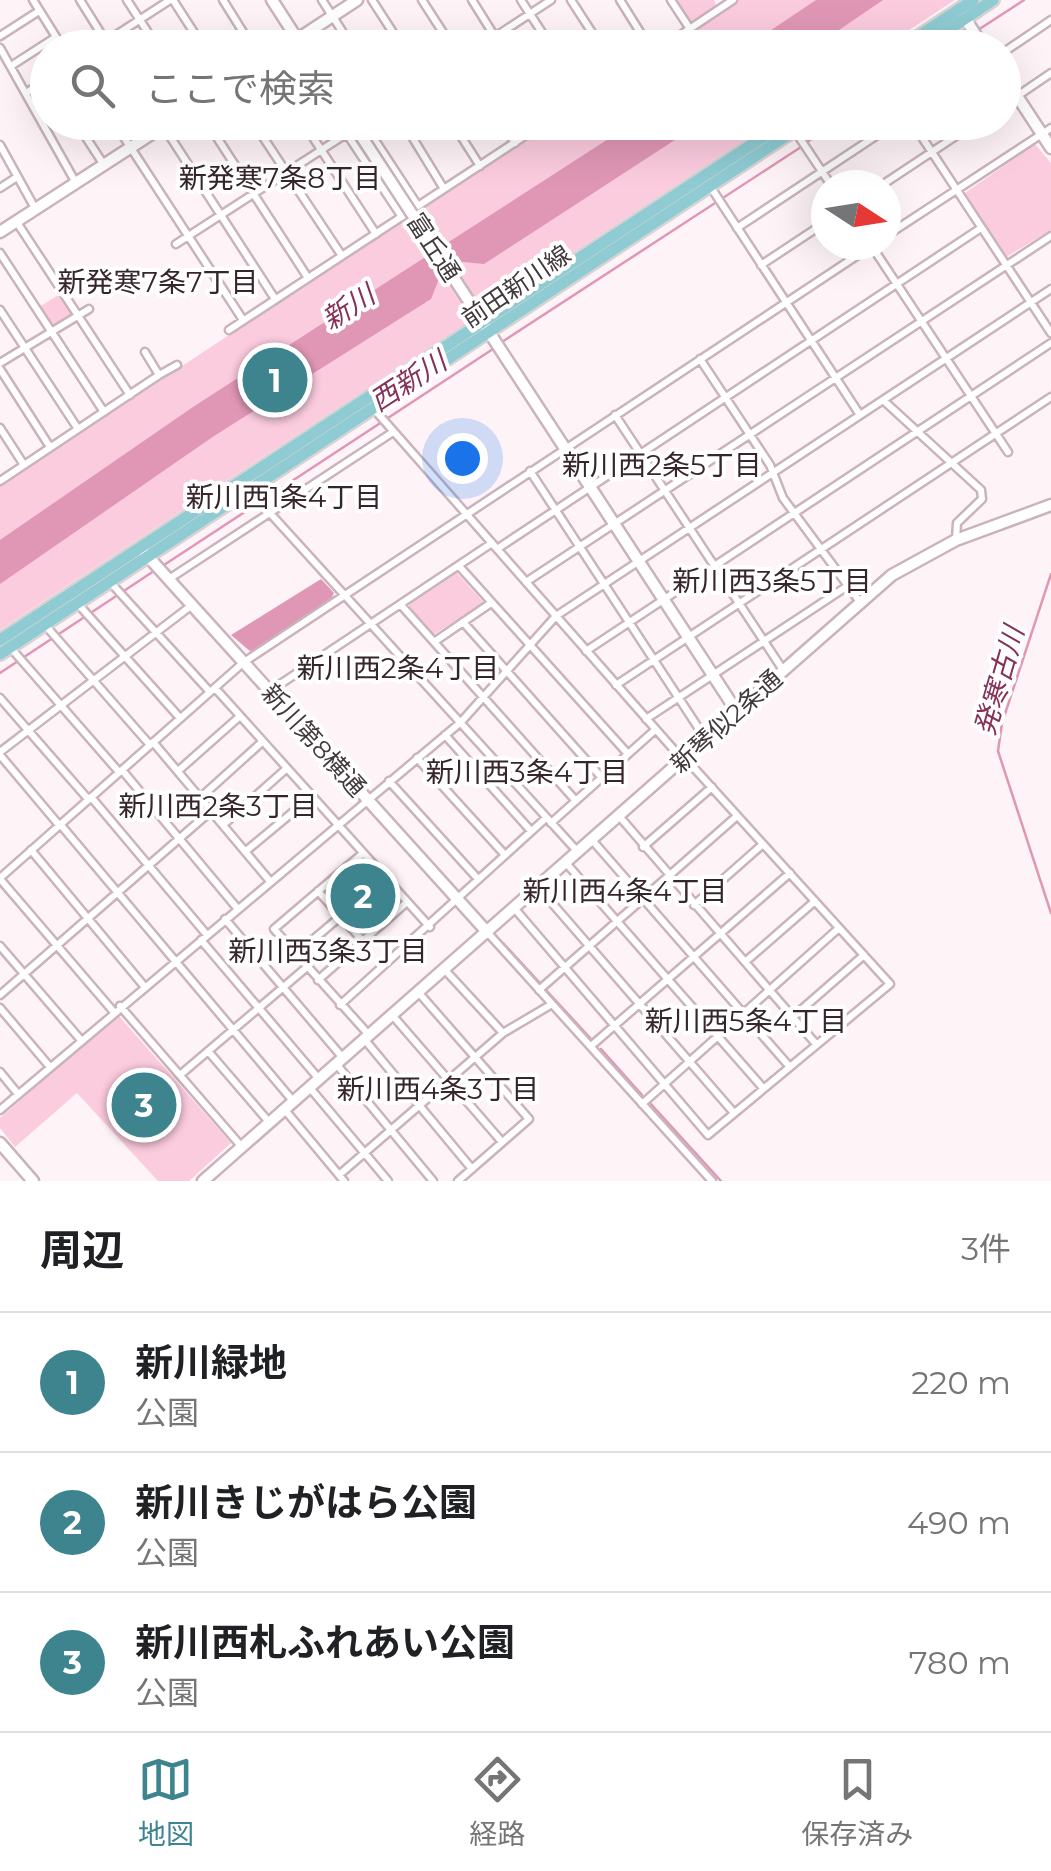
<!DOCTYPE html>
<html lang="ja">
<head>
<meta charset="utf-8">
<style>
  body { margin:0; font-family:Montserrat,"Noto Sans JP",sans-serif; background:#f6f6f6; color:#202124 }
  .compass { position:absolute; left:811px; top:170px; width:90px; height:90px; border-radius:50%; background:#fff; box-shadow:0 10px 40px #0002; rotate:102deg }
  .you { position:absolute; left:462px; top:458px; width:35px; height:35px; margin:-25px; border:8px solid #fff; border-radius:50%; background:#1a73e8; box-shadow:0 0 0 15px #1a73e833 }
  .badge { display:grid; place-items:center; width:65px; height:65px; border-radius:50%; background:#3d848e; color:#fff; font-size:32px; font-weight:700 }
  .pin { position:absolute; translate:-50% -50%; border:5px solid #fff; box-shadow:0 2px 10px #0006 }
  .list { margin:0; padding:0; list-style:none }
  h2 { display:flex; justify-content:space-between; align-items:center; height:130px; margin:0; padding:0 40px; font-size:42px }
  h2 small { font-size:32px; font-weight:400; color:#757577 }
  .list li { display:grid; grid-template-columns:65px 1fr auto; gap:30px; align-items:center; box-sizing:border-box; height:140px; padding:0 40px; border-top:2px solid #e0e0e0 }
  .list b { display:block; font-size:38px; white-space:nowrap }
  .list p { margin:0; font-size:32px; white-space:nowrap; color:#757577 }
  .list em { font-size:32px; font-style:normal; color:#757577 }
  .icon { flex:none; width:55px; height:55px; fill:none; stroke:currentColor; stroke-width:2; stroke-linecap:round; stroke-linejoin:round }
  .map { position:relative; flex:none; width:1051px; height:1181px; overflow:hidden }
  .search { position:absolute; background:#fff; box-shadow:0 10px 40px #0002; left:30px; right:30px; top:30px; height:110px; display:flex; align-items:center; gap:25px; box-sizing:border-box; padding:0 35px; border-radius:55px; color:#757577; font-size:38px }
  .sheet { height:550px; background:#fff }
  nav { display:flex; justify-content:space-around; align-items:center; box-sizing:border-box; height:140px; border-top:2px solid #e0e0e0; background:#fff; font-size:28px; color:#757577 }
  nav a { display:grid; justify-items:center; gap:5px }
  nav .on { color:#3d848e }
  .map>svg:first-child { display:block }
  .green { fill:#fbcbde }
  .water { fill:#e097b5 }
  .lines { fill:none; stroke-linecap:round; stroke-linejoin:round }
  .stream { stroke:#e097b5; stroke-width:2.5 }
  .street-casing { stroke:#cab3bc; stroke-width:11 }
  .secondary-casing { stroke:#cab3bc; stroke-width:15 }
  .primary-casing { stroke:#d5d3d4; stroke-width:16 }
  .street { stroke:#fff; stroke-width:6 }
  .secondary { stroke:#fff; stroke-width:10 }
  .primary { stroke:#8fcbd3; stroke-width:11 }
  .secondary-bridge-casing { stroke:#cab3bc; stroke-width:15; stroke-linecap:butt }
  .secondary-bridge { stroke:#fff; stroke-width:10 }
  .labels { text-anchor:middle; dominant-baseline:central; stroke-width:8; stroke-linejoin:round; paint-order:stroke }
  .street-label { font-size:25px; fill:#42393c; stroke:#fff }
  .neighbourhood-label { font-size:28px; fill:#36252c; stroke:#fff }
  .water-label { font-size:28px; font-style:italic; fill:#86315a; stroke:#fff }
</style>
</head>
<body>
<div class="map">
<svg width="1051" height="1181" viewBox="0 0 1051 1181">
  <rect width="100%" height="100%" fill="#fef4f8"/>
  <!-- green -->
  <path class="green" d="M675,0H714L717,7L690,23Z
    M739,0H955L883,47L666,48Z
    M551,123H770L0,630V486Z
    M1035,144L1051,163V230L1006,257L965,193Z
    M60,294L71,314L51,326L39,307Z
    M456,572L484,603L433,635L408,604Z
    M363,860L371,863L400,900L362,934L325,892L352,862Z
    M118,1015L231,1143L189,1181H158L77,1093L15,1147L0,1128V1118Z"/>
  <!-- water -->
  <path class="water" d="M816,0H883L814,47H746Z
    M633,123H701L484,264L463,262L439,279L431,299L214,436L0,584V540L193,407Z
    M321,579L334,593L331,599L251,652L231,635Z"/>
  <g class="lines">
    <!-- stream -->
    <path class="stream" d="M978,30L1024,0
      M952,48L971,35
      M807,142L837,122
      M502,342L801,147
      M164,565L496,347
      M1051,574L1002,723L998,751L1051,913
      M0,673L157,569
      M503,943L540,983
      M546,990L592,1040
      M601,1049L642,1095
      M650,1103L721,1181"/>
    <!-- street casing -->
    <g class="street-casing">
      <path id="street" d="M33,0L63,48
        M80,0L110,48
        M127,0L158,48
        M173,0L204,48
        M223,0L253,48
        M322,0L353,48
        M372,0L403,48
        M422,0L453,48
        M472,0L502,48
        M521,0L552,48
        M571,0L602,48
        M620,0L650,48
        M671,0L690,29
        M0,36L39,11
        M0,48L76,183
        M96,48L170,0
        M478,48L551,0
        M661,48L733,0
        M1004,52L1051,20
        M11,66L56,37
        M26,93L48,79
        M1004,105L1051,73
        M76,122L104,165
        M114,122L243,320
        M207,122L308,278
        M253,122L342,256
        M303,122L376,234
        M339,122L402,217
        M363,122L418,206
        M403,122L444,189
        M452,122L480,166
        M501,122L515,143
        M912,122L1051,333
        M162,124L275,299
        M793,128L831,185
        M0,145L36,210
        M882,185L977,122
        M710,186L860,415
        M0,188L17,177
        M16,221L130,395
        M737,228L897,122
        M886,236L1051,128
        M176,244L346,134
        M871,245L1008,452
        M0,253L104,412
        M761,265L826,222
        M0,310L78,429
        M229,330L546,122
        M700,359L770,465L783,498L860,602
        M0,363L89,309
        M0,369L50,447
        M159,375L177,365
        M883,400L981,490L982,499L957,523L956,539
        M373,408L682,759
        M615,415L783,670
        M0,428L24,465
        M530,471L705,738
        M0,481L159,375L145,352
        M249,490L577,851
        M497,549L981,228
        M459,566L628,754
        M169,579L393,432
        M526,582L1051,236
        M111,583L210,692
        M78,604L180,718
        M401,605L576,801
        M463,622L602,778
        M45,625L150,745
        M434,642L491,603
        M10,647L119,772
        M586,651L1051,343
        M616,685L1051,397
        M215,688L430,927
        M270,691L492,543
        M0,698L88,799
        M646,719L849,585
        M445,735L531,831
        M153,742L269,880
        M0,752L192,605
        M0,755L59,825
        M417,758L505,855
        M122,770L237,908
        M178,771L239,717
        M389,781L478,879
        M91,797L207,935
        M200,798L262,742
        M619,816L816,1044
        M551,823L655,730
        M60,824L293,1101
        M223,825L286,769
        M592,840L789,1066
        M643,847L712,787
        M31,850L144,986
        M246,851L311,797
        M362,854L274,929L369,1035
        M566,863L763,1088
        M0,878L244,662L873,245
        M0,879L113,1011
        M539,888L734,1113
        M318,891L363,941
        M694,905L763,844
        M515,909L708,1135L890,984L685,758
        M225,919L343,1058
        M488,933L712,1181
        M201,940L319,1079
        M0,946L80,1039
        M296,954L341,916
        M745,962L815,901
        M445,970L503,1033
        M318,980L407,902
        M539,990L737,816
        M419,993L529,1119L458,1181
        M0,995L211,811
        M340,1005L546,818
        M120,1006L241,1146
        M0,1008L50,1067
        M393,1016L502,1142
        M793,1017L864,955
        M365,1040L472,1169
        M591,1046L790,873
        M208,1051L269,1122
        M337,1065L433,1181
        M0,1072L18,1094
        M180,1075L307,967
        M310,1088L388,1181
        M642,1104L839,928
        M0,1110L461,722L556,616L1051,289
        M285,1110L344,1181
        M339,1175L503,1033L552,1004"/>
    </g>
    <!-- secondary casing -->
    <g class="secondary-casing">
      <path id="secondary" d="M272,0L303,48
        M963,15L984,48
        M284,48L357,0
        M1004,76L1051,148
        M0,232L170,122
        M474,309L737,712
        M144,552L488,933
        M0,1143L33,1181
        M203,1181L892,575L956,540L1051,505"/>
    </g>
    <!-- primary casing -->
    <g class="primary-casing">
      <path id="primary" d="M901,48L973,0
        M921,48L993,0
        M0,640L786,122
        M0,654L807,122"/>
    </g>
    <!-- street -->
    <use href="#street" class="street"/>
    <!-- secondary -->
    <use href="#secondary" class="secondary"/>
    <!-- primary -->
    <use href="#primary" class="primary"/>
    <!-- secondary-bridge casing -->
    <g class="secondary-bridge-casing">
      <path id="secondary-bridge" d="M352,122L474,309"/>
    </g>
    <!-- secondary-bridge -->
    <use href="#secondary-bridge" class="secondary-bridge"/>
  </g>
  <g class="labels">
    <!-- street labels -->
    <g class="street-label">
      <text transform="translate(434 247) rotate(57)">富丘通</text>
      <text transform="translate(516 286) rotate(-34)">前田新川線</text>
      <text transform="translate(726 721) rotate(-42)">新琴似2条通</text>
      <text transform="translate(314 740) rotate(48)">新川第8横通</text>
    </g>
    <!-- neighbourhood labels -->
    <g class="neighbourhood-label">
      <text x="280" y="178">新発寒7条8丁目</text>
      <text x="158" y="282">新発寒7条7丁目</text>
      <text x="662" y="465">新川西2条5丁目</text>
      <text x="284" y="497">新川西1条4丁目</text>
      <text x="772" y="581">新川西3条5丁目</text>
      <text x="398" y="668">新川西2条4丁目</text>
      <text x="527" y="772">新川西3条4丁目</text>
      <text x="218" y="806">新川西2条3丁目</text>
      <text x="625" y="891">新川西4条4丁目</text>
      <text x="328" y="951">新川西3条3丁目</text>
      <text x="746" y="1021">新川西5条4丁目</text>
      <text x="438" y="1089">新川西4条3丁目</text>
    </g>
    <!-- water labels -->
    <g class="water-label">
      <text transform="translate(348 307) rotate(-33)">新川</text>
      <text transform="translate(408 381) rotate(-33)">西新川</text>
      <text transform="translate(999 681) rotate(-74)">発寒古川</text>
    </g>
  </g>
</svg>
<svg class="compass" viewBox="-18 -18 36 36"><path d="M0-13l5 13h-10z" fill="#e53935"/><path d="M0 13l5-13h-10z" fill="#757577"/></svg>
<div class="you"></div>
<div class="pin badge" style="left:275px;top:380px">1</div>
<div class="pin badge" style="left:363px;top:896px">2</div>
<div class="pin badge" style="left:144px;top:1105px">3</div>
<div class="search"><svg class="icon" aria-label="search" viewBox="0 0 24 24"><circle cx="10" cy="10" r="6"/><path d="M15 15l6 6"/></svg>ここで検索</div>
</div>
<section class="sheet">
<h2>周辺<small>3件</small></h2>
<ul class="list">
<li><span class="badge">1</span><div><b>新川緑地</b><p>公園</p></div><em>220 m</em></li>
<li><span class="badge">2</span><div><b>新川きじがはら公園</b><p>公園</p></div><em>490 m</em></li>
<li><span class="badge">3</span><div><b>新川西札ふれあい公園</b><p>公園</p></div><em>780 m</em></li>
</ul>
</section>
<nav>
<a class="on"><svg class="icon" aria-label="map" viewBox="0 0 24 24"><path d="M3 6l6-2 6 2 6-2v14l-6 2-6-2-6 2zM9 4v14M15 6v14"/></svg>地図</a>
<a><svg class="icon" aria-label="directions" viewBox="0 0 24 24"><path d="M12 3l9 9-9 9-9-9zM9 14v-3h6M13 9l2 2-2 2"/></svg>経路</a>
<a><svg class="icon" aria-label="saved" viewBox="0 0 24 24"><path d="M7 4h10v16l-5-4-5 4z"/></svg>保存済み</a>
</nav>
</body>
</html>
